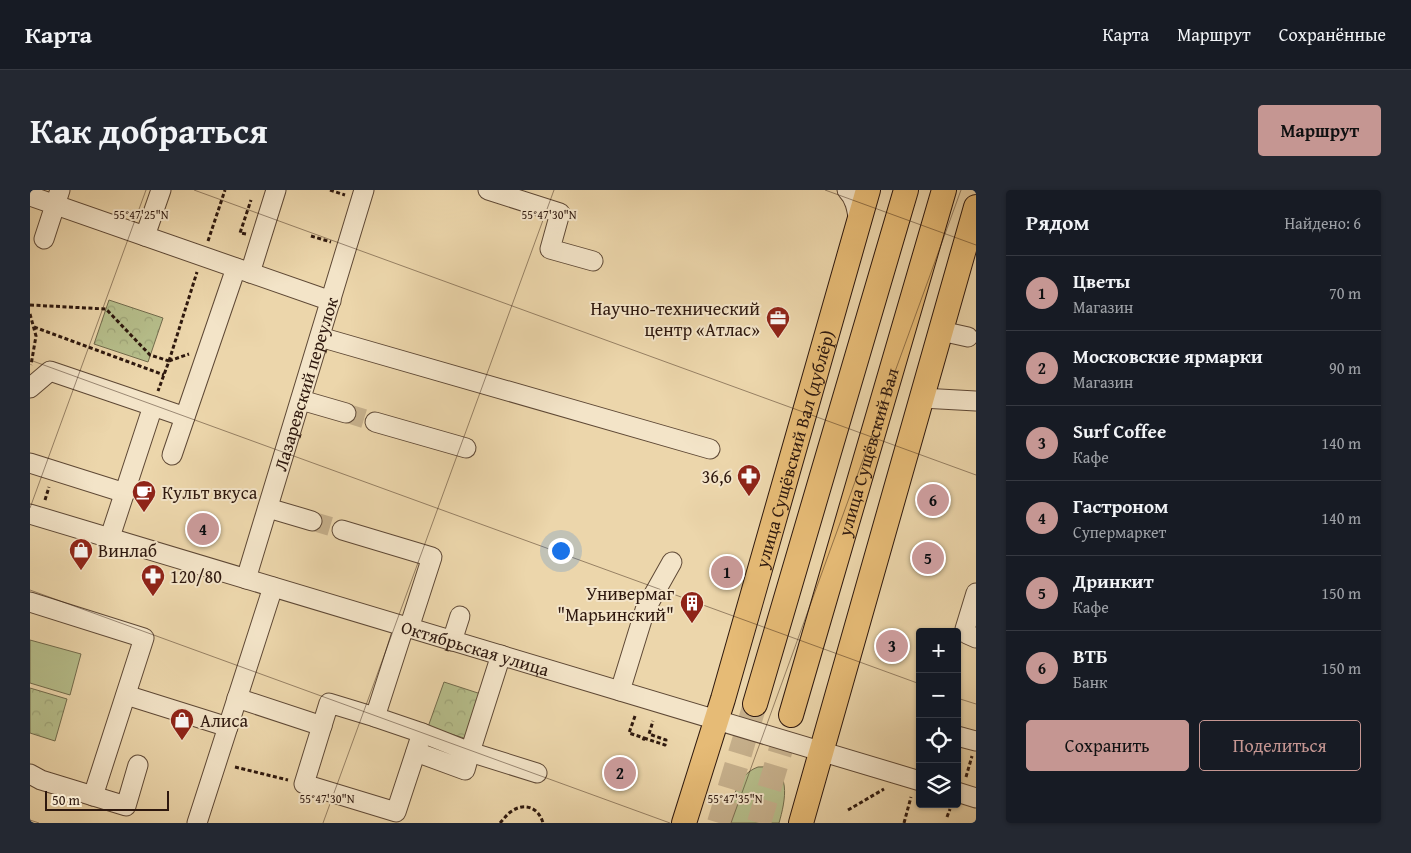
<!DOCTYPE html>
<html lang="ru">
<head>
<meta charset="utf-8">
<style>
  body { margin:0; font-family:"Gentium Book Plus",serif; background:#242831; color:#f1f3f6 }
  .controls { position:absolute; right:15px; bottom:15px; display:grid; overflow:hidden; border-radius:5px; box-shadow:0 1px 4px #0004 }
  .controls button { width:45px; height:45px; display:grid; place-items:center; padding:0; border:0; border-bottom:1px solid #363941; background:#171b24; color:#f1f3f6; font:25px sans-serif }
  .scale { position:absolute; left:15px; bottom:12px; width:124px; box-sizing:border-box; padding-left:5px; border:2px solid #2e180e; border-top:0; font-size:14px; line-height:18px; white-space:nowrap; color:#2e180e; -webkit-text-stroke:4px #f3e4c8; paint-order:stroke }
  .you { position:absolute; left:530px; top:360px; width:18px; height:18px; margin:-12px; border:4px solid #fff; border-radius:50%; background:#1a73e8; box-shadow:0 0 0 8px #1a73e833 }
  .badge { display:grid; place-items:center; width:32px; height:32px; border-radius:50%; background:#c59692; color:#111; font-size:16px; font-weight:700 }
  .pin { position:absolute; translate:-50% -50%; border:2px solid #fff; box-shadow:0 1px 5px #0006 }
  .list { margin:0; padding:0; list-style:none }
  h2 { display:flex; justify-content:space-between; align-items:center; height:65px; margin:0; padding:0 20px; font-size:21px }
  h2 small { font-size:16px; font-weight:400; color:#9ea1a6 }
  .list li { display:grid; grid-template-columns:32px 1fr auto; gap:15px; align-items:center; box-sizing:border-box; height:75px; padding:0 20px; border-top:1px solid #363941 }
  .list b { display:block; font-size:19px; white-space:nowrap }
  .list p { margin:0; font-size:16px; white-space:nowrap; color:#9ea1a6 }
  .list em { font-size:16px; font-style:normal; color:#9ea1a6 }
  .actions { display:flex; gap:10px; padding:15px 20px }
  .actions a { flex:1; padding:11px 0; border:1px solid #c59692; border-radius:5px; text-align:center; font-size:18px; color:#c59692 }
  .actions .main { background:#c59692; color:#111 }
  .icon { flex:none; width:28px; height:28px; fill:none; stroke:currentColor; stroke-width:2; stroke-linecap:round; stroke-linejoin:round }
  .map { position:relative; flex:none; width:946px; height:633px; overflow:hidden; border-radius:5px }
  header { display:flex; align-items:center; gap:30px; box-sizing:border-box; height:70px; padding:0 25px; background:#171b24; border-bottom:1px solid #363941 }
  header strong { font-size:24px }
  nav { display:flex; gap:28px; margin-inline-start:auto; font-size:18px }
  .intro { display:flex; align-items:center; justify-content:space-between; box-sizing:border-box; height:120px; padding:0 30px }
  h1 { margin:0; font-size:35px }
  .button { padding:12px 22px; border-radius:5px; background:#c59692; color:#111; font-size:18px; font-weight:700 }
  main { display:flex; gap:30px; padding:0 30px }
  aside { flex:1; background:#171b24; border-radius:5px; box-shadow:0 1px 4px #0004 }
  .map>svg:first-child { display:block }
  .grass { fill:#b6be8b; stroke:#726b4c }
  .forest { fill:url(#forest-crowns); stroke:#726b4c }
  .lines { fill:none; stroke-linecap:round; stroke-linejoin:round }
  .minor-tunnel { stroke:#c6b08c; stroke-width:19; stroke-dasharray:19 9; stroke-linecap:butt }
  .major-tunnel { stroke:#c6b08c; stroke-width:24; stroke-dasharray:24 12; stroke-linecap:butt }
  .minor-casing { stroke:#5e4835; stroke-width:21 }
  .major-casing { stroke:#2e180e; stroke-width:26 }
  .path { stroke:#2e180e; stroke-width:3; stroke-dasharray:4 2.5; stroke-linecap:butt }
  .minor { stroke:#f3e4c8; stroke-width:19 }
  .major { stroke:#e6bb76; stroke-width:24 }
  .ticks { fill:none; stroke:#2e180e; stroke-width:1; stroke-opacity:0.45 }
  .labels { text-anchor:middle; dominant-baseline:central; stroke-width:4; stroke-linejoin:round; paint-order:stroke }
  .poi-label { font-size:18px; fill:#2e180e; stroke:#f3e4c8; text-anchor:start }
  .street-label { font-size:18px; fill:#2e180e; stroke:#f3e4c8 }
  .ticks-label { font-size:12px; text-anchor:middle; fill:#2e180e; stroke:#f3e4c8; stroke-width:4; stroke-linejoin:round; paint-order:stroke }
</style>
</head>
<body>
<header>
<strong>Карта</strong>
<nav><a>Карта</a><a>Маршрут</a><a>Сохранённые</a></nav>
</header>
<div class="intro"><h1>Как добраться</h1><a class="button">Маршрут</a></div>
<main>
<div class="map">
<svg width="946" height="633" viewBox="0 0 946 633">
  <defs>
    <pattern id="forest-crowns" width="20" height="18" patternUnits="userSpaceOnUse" patternTransform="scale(1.25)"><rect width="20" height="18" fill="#b6be8b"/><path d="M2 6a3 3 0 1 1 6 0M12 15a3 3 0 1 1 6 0" fill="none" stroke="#9da377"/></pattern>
  </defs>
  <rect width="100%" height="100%" fill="#ecd6ab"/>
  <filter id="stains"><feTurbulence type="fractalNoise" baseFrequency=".004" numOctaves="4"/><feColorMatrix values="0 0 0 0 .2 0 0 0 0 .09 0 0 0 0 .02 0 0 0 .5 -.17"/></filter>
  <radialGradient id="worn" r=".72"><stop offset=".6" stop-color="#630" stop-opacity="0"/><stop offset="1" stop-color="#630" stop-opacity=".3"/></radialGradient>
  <!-- grass -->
  <path class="grass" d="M0,450L51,464L40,505L0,493Z
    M728,577C764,574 755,612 749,633H696C703,613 705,585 728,577Z"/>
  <!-- forest -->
  <path class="forest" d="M79,110L133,128L118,172L64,154Z
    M414,492L451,504L437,549L398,537Z
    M0,498L37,509L25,551L0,543Z"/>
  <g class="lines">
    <!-- minor-tunnel -->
    <path class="minor-tunnel" d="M316,223L345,232
      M282,331L312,340"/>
    <!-- major-tunnel -->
    <path class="major-tunnel" d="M689,633L725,514
      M729,633L761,525"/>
    <!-- minor casing -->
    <g class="minor-casing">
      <g id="minor">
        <path d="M458,0L530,23L520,59L563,71"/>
        <path d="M817,0C826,9 827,21 829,33"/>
        <path d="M0,6L301,111"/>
        <path d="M115,46L131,0"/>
        <path d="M14,49L30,0"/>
        <path d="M220,83L246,0"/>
        <path d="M911,141L938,147"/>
        <path d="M290,147L680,259"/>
        <path d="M0,198L20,181L123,216L80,347"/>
        <path d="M892,208L946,211"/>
        <path d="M271,210L316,223"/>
        <path d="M123,216L155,227L206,78"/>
        <path d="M345,232L436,258"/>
        <path d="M142,265L155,227"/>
        <path d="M0,273L95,303"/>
        <path d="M238,318L282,331"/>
        <path id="s1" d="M0,324L890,591"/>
        <path d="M312,340L402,367L379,438"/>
        <path id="s2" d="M216,389L334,0"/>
        <path d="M946,403L935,439L937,444L946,448"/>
        <path d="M0,412L114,448L63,606"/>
        <path d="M374,437L345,527L392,543L440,562L435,580L386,562"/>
        <path d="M422,451L430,426"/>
        <path d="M471,465L440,562L507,583"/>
        <path d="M590,501L615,420L642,372"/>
        <path d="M96,505L198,537"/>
        <path d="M207,508L292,536"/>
        <path d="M345,527L299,513L274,594L366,622L392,543"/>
        <path d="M927,546L946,551"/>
        <path d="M0,584L11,590L96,616L108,575"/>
        <path d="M927,602L946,608"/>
        <path d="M167,633L243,397"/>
      </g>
    </g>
    <!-- major casing -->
    <g class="major-casing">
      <g id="major">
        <path d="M725,514L876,0"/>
        <path id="s3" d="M761,525L914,0"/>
        <path id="s4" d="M654,633L693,509L838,0"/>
        <path d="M771,633L946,17"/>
      </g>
    </g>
    <!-- path -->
    <path class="path" d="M300,0L315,5
      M216,44L210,43L221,10
      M281,46L301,52
      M178,51L195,0
      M0,115L76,119L120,165L139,171L128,201
      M0,124L6,146L1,175
      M4,137L134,185
      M139,171L167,82
      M139,171L159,164
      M15,310L19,297
      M605,526L599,543L614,548L613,551
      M614,548L635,555L636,550L619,544L623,531
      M205,577L258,590
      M936,587L942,566
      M818,620L854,599
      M917,627L920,619
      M470,633C474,629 477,624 482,621C495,612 509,618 513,633
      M874,633L881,607"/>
    <!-- minor -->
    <use href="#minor" class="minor"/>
    <!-- major -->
    <use href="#major" class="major"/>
  </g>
  <!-- ticks -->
  <path class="ticks" d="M164,0L946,285M795,0L946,55M0,170L890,494M0,318L116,0M0,400L640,633M927,508L946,514M0,630L9,633M293,633L524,0M701,633L931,0"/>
  <!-- icons -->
  <defs>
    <g id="office-pin" transform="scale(1.25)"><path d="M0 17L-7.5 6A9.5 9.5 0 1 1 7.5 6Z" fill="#8f2418" stroke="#f3e4c8"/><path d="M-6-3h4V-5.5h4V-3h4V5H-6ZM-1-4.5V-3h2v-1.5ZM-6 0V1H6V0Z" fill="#fff"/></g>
    <g id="pharmacy-pin" transform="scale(1.25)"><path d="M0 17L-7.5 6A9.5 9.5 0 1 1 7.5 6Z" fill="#8f2418" stroke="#f3e4c8"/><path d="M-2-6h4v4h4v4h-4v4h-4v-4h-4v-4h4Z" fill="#fff"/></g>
    <g id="cafe-pin" transform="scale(1.25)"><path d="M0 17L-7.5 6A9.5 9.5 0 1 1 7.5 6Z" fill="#8f2418" stroke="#f3e4c8"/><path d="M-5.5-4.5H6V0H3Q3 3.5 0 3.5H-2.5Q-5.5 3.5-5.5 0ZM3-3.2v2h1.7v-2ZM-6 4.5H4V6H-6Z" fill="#fff"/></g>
    <g id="shop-pin" transform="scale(1.25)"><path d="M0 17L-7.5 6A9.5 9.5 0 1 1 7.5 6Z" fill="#8f2418" stroke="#f3e4c8"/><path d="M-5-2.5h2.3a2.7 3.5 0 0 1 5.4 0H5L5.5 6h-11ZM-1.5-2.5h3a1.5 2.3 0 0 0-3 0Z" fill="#fff"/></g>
    <g id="building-pin" transform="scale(1.25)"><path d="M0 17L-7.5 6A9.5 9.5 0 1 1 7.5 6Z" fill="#8f2418" stroke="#f3e4c8"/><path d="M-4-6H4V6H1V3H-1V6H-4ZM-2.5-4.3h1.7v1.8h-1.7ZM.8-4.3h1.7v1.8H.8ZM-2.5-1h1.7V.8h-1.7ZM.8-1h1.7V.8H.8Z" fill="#fff"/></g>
  </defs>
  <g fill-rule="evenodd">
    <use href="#office-pin" x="748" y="128"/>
    <use href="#pharmacy-pin" x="719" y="286"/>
    <use href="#cafe-pin" x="114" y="302"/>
    <use href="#shop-pin" x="51" y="360"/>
    <use href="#pharmacy-pin" x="123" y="386"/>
    <use href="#building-pin" x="662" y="413"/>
    <use href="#shop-pin" x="152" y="530"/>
  </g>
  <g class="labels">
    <!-- poi labels -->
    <g class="poi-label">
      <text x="730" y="118" text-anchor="end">Научно-технический<tspan x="730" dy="21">центр «Атлас»</tspan></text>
      <text x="702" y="286" text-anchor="end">36,6</text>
      <text x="132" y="302">Культ вкуса</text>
      <text x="68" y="360">Винлаб</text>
      <text x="140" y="386">120/80</text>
      <text x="644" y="403" text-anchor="end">Универмаг<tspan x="644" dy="21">"Марьинский"</tspan></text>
      <text x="170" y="530">Алиса</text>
    </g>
    <!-- street labels -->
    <g class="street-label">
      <text stroke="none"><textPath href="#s2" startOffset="204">Лазаревский переулок</textPath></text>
      <text stroke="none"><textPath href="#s4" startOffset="390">улица Сущёвский Вал (дублёр)</textPath></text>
      <text stroke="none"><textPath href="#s3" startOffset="274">улица Сущёвский Вал</textPath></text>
      <text stroke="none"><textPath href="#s1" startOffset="465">Октябрьская улица</textPath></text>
    </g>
  </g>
  <g class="ticks-label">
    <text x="111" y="29">55°47'25"N</text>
    <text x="519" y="29">55°47'30"N</text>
    <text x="297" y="613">55°47'30"N</text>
    <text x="705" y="613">55°47'35"N</text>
  </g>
  <rect width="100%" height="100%" filter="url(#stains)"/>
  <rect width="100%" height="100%" fill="url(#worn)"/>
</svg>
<div class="controls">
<button>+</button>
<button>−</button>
<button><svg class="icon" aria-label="locate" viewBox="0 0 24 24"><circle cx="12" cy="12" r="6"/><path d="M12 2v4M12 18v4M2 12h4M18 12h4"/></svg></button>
<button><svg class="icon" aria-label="layers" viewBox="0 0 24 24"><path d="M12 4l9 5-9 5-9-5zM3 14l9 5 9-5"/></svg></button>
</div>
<div class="scale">50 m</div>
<div class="you"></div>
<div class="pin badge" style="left:697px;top:382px">1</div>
<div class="pin badge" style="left:590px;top:583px">2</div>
<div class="pin badge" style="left:862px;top:456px">3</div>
<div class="pin badge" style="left:173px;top:339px">4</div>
<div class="pin badge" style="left:898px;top:368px">5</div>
<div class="pin badge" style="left:903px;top:310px">6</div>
</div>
<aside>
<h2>Рядом<small>Найдено: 6</small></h2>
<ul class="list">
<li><span class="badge">1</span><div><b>Цветы</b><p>Магазин</p></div><em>70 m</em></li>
<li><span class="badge">2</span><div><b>Московские ярмарки</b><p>Магазин</p></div><em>90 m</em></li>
<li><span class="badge">3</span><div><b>Surf Coffee</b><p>Кафе</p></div><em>140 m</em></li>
<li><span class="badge">4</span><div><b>Гастроном</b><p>Супермаркет</p></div><em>140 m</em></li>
<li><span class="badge">5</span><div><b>Дринкит</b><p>Кафе</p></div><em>150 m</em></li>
<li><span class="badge">6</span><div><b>ВТБ</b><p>Банк</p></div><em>150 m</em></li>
</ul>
<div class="actions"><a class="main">Сохранить</a><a>Поделиться</a></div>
</aside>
</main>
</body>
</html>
